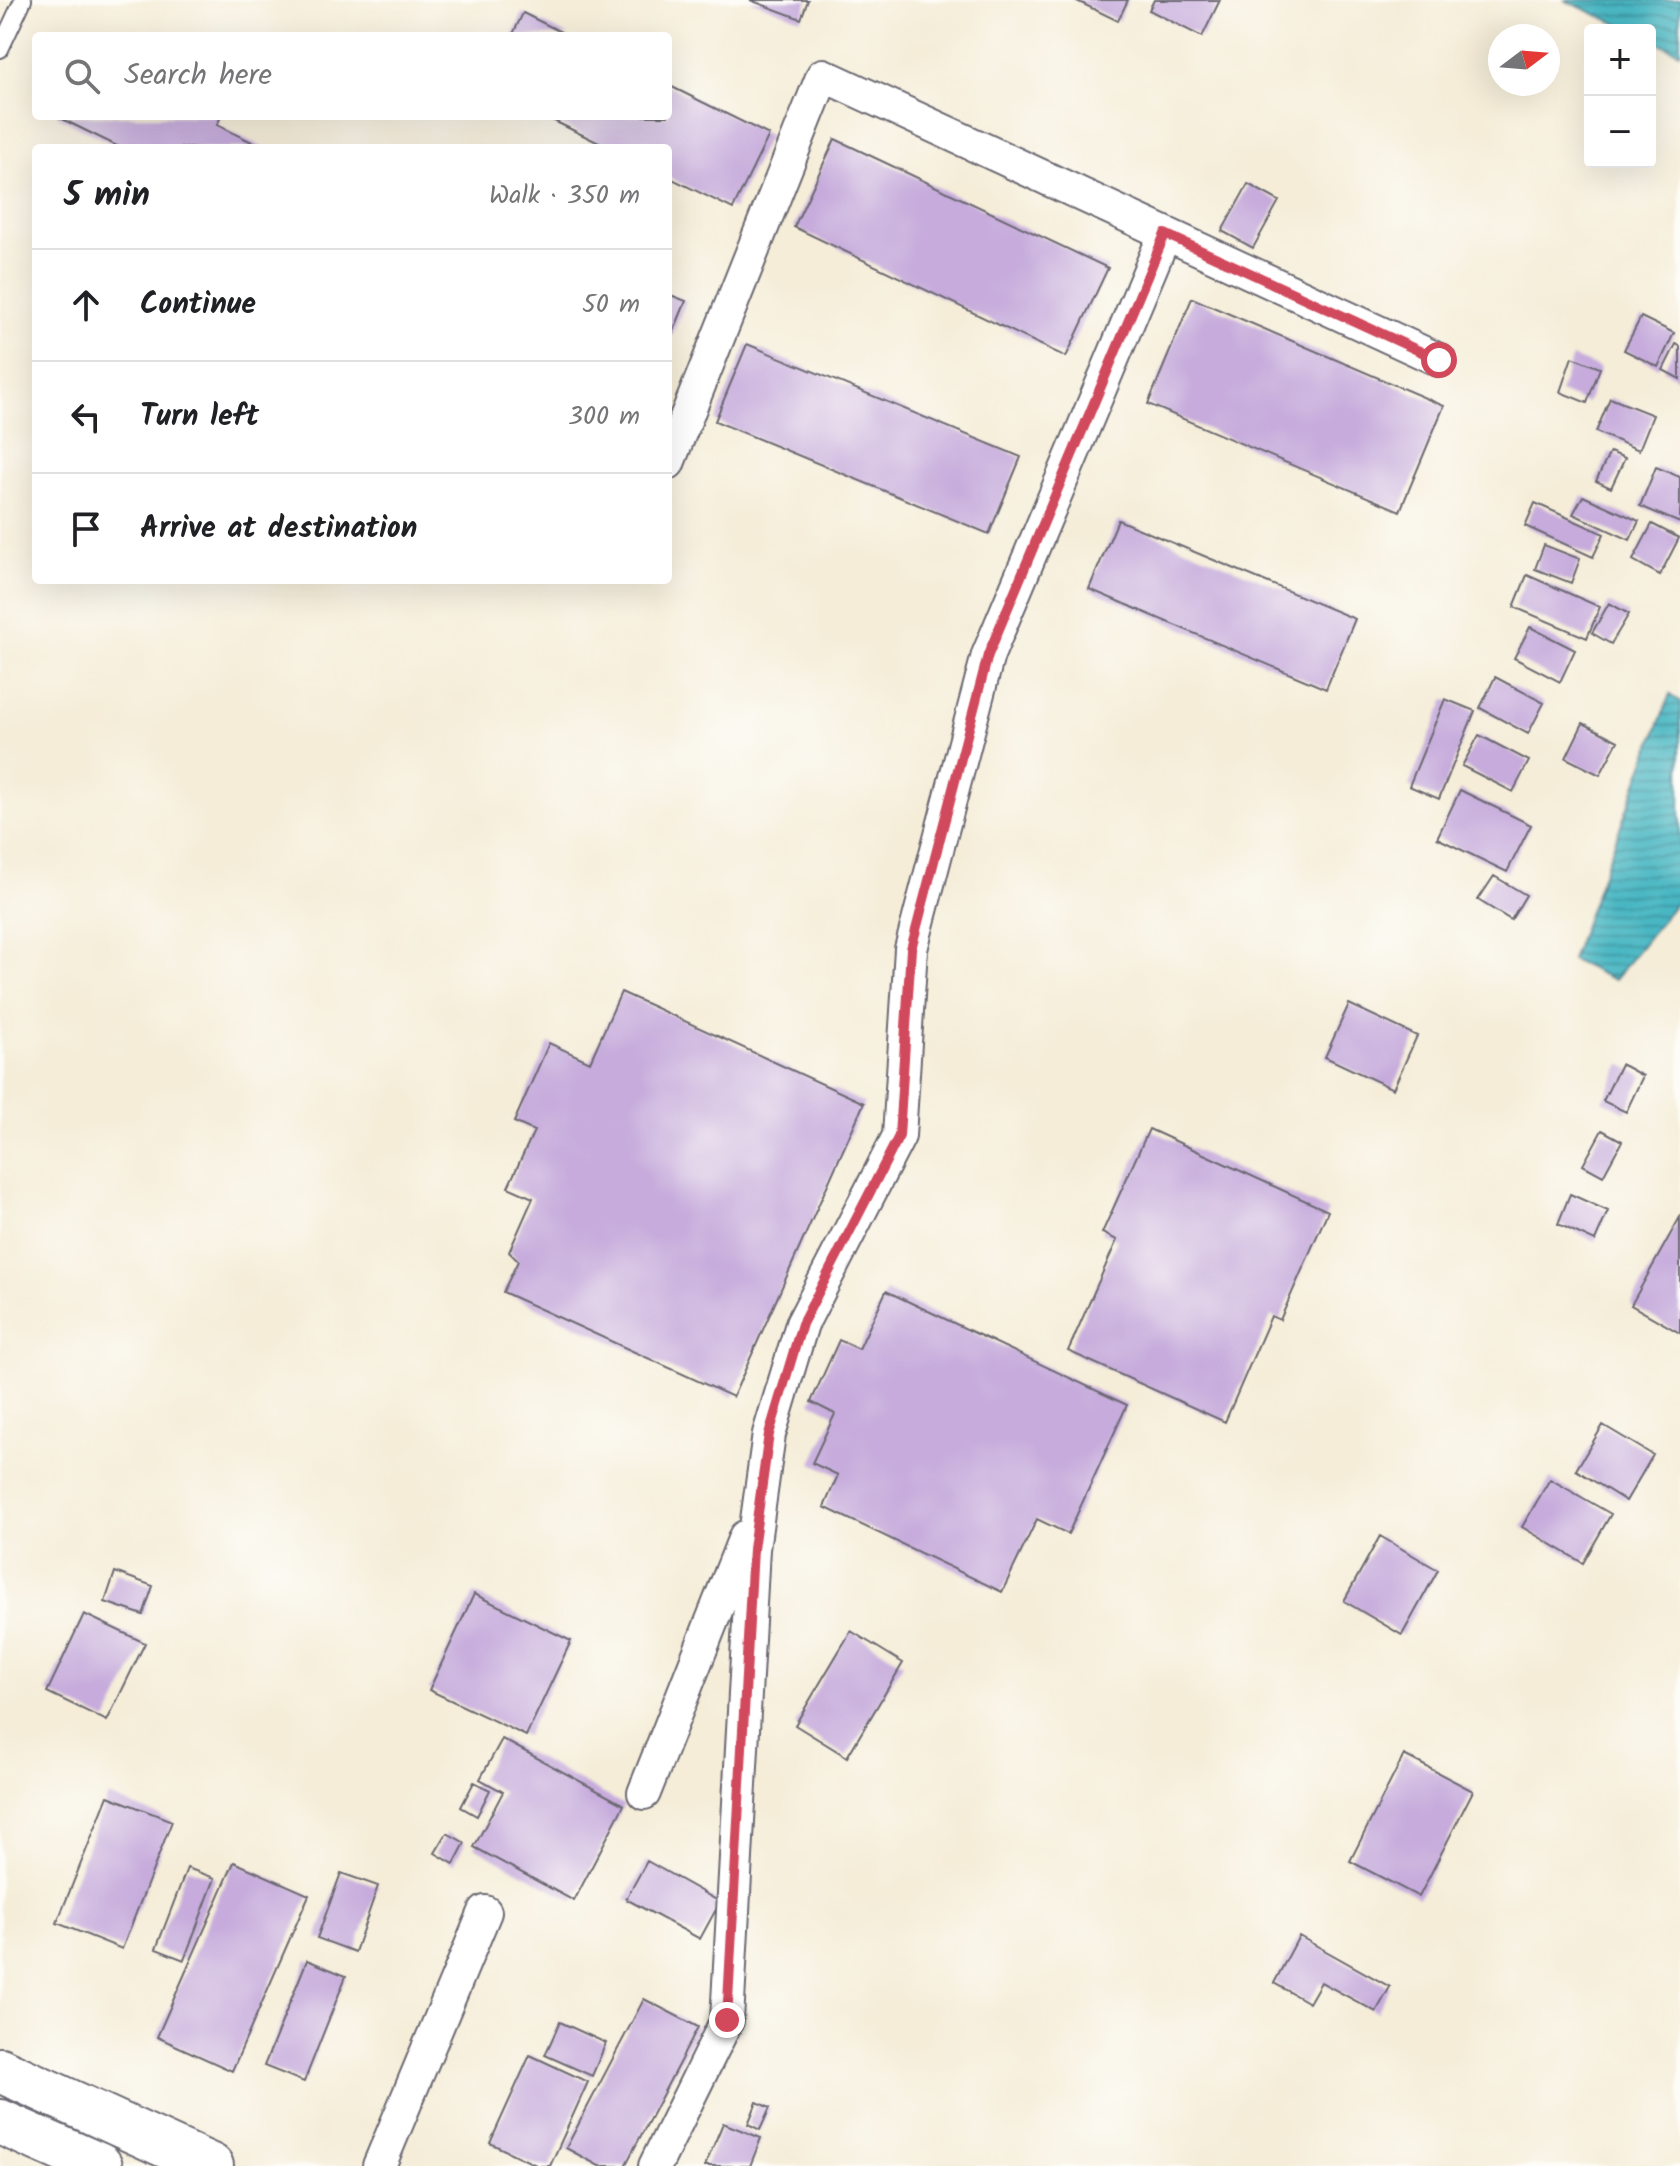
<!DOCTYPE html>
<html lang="en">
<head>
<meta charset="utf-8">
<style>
  body { margin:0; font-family:Kalam,sans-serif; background:#f2f2f2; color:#202124 }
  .controls { position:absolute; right:24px; top:24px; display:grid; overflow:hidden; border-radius:8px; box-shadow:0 8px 32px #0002 }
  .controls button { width:72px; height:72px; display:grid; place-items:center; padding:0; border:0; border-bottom:2px solid #e0e0e0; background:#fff; color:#202124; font:40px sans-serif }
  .compass { position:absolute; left:1488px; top:24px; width:72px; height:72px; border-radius:50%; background:#fff; box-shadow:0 8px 32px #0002; rotate:74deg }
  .stop { position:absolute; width:24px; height:24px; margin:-18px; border:6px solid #d1495b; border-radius:50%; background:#fff }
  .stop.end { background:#d1495b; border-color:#fff; box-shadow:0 2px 8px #0008 }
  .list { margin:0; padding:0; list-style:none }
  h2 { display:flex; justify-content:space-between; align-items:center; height:104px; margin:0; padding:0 32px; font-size:34px }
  h2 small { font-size:26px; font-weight:400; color:#757577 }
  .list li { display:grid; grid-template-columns:52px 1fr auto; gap:24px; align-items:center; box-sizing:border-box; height:112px; padding:0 32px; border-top:2px solid #e0e0e0 }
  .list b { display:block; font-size:30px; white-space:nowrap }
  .list em { font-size:26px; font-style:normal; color:#757577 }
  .icon { flex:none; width:44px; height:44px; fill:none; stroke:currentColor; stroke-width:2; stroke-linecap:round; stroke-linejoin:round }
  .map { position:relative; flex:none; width:1680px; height:2166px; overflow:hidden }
  .search { position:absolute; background:#fff; box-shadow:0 8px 32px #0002; left:32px; top:32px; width:640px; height:88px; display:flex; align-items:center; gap:20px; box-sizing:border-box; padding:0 28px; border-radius:8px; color:#757577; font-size:30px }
  .panel { position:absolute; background:#fff; box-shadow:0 8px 32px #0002; left:32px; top:144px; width:640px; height:440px; border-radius:8px }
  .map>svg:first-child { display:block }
  .water { fill:url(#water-rules); stroke:#366c7f; stroke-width:2 }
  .building { fill:#c6abdc }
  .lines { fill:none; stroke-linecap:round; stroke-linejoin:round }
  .service-casing { stroke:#6c6972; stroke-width:20 }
  .minor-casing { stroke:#6c6972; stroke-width:36 }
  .primary-casing { stroke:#6c6972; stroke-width:48 }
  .service { stroke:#fff; stroke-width:16 }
  .minor { stroke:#fff; stroke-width:32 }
  .primary { stroke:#fff; stroke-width:44 }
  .route { stroke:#d1495b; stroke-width:10 }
</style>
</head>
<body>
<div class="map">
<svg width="1680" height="2166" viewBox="0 0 1680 2166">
  <defs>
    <pattern id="water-rules" width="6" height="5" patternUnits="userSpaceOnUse" patternTransform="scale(2)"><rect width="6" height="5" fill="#49b7c3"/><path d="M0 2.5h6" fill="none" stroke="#3c94a0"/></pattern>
  </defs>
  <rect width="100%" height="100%" fill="#fdfcf7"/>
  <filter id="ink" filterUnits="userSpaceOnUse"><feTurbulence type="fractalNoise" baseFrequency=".0125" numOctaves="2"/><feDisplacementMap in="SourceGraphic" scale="16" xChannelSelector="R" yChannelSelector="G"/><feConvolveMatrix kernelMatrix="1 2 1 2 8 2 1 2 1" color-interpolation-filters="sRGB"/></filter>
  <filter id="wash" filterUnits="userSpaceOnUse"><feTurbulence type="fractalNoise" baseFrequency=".006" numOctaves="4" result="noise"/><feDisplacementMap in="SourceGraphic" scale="32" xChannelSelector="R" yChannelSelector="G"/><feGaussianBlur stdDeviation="1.8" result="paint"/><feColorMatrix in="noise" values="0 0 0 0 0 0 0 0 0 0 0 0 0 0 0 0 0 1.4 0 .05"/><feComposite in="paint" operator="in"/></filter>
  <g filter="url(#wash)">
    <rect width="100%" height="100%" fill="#f5edd8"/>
    <!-- water -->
    <path class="water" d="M1564,0H1680V52L1650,39V30H1631Z
      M1670,694L1680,702V898L1614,980L1571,960Z"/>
    <g id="blocks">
      <!-- building -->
      <path class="building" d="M750,0H808L801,19Z
        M1075,0H1128L1118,21Z
        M1154,0H1220L1202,37L1149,10Z
        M523,13L569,36H512Z
        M668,85L769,135L733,209L668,177V148H609L544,116H668Z
        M56,116H221L217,125L264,148H121Z
        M835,139L1108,268L1066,357L794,227Z
        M1248,184L1279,201L1253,248L1222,231Z
        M668,294L686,301L668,345Z
        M1192,298L1444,406L1400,511L1148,404Z
        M1641,317L1674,333L1658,367L1624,350Z
        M747,344L1021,457L989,534L715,421Z
        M1676,344L1680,346V379L1663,370Z
        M1572,357L1600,368L1587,403L1560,392Z
        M1610,398L1653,415L1639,450L1596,432Z
        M1610,452L1625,458L1611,488L1596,481Z
        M1656,467L1680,477V523L1640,506Z
        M1583,496L1639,521L1630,540L1573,514Z
        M1535,503L1604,534L1593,557L1525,526Z
        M1118,520L1355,619L1326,689L1089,589Z
        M1652,524L1679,538L1660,575L1633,560Z
        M1544,545L1580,559L1571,583L1535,569Z
        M1527,575L1600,607L1587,638L1514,607Z
        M1609,603L1629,614L1611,644L1592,633Z
        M1530,627L1575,650L1560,682L1514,658Z
        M1495,677L1544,703L1528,734L1480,708Z
        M1445,699L1475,711L1439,799L1409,786Z
        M1583,723L1618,741L1600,775L1566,758Z
        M1479,735L1529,761L1513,792L1462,766Z
        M1460,790L1531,825L1507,872L1437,838Z
        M1494,876L1526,895L1511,920L1478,900Z
        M621,992L864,1103L733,1397L503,1292L518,1261L509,1252L533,1198L508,1187L534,1131L514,1122L549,1043L590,1062Z
        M1349,1004L1417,1036L1393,1089L1325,1057Z
        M1621,1064L1643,1076L1626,1112L1603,1101Z
        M1149,1129L1328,1211L1280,1320L1271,1316L1225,1422L1068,1351L1117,1240L1102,1233Z
        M1602,1130L1622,1141L1603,1176L1583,1165Z
        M1570,1194L1608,1211L1595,1241L1558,1224Z
        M1680,1217V1333L1631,1305Z
        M886,1291L1127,1405L1068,1534L1037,1519L1002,1592L824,1507L838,1475L812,1463L835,1414L811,1402L839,1340L859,1349Z
        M1603,1425L1653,1455L1626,1501L1576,1470Z
        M1550,1479L1611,1514L1583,1563L1522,1527Z
        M1380,1536L1438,1570L1402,1635L1344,1601Z
        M115,1572L153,1586L143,1615L105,1602Z
        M474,1594L571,1641L526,1736L429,1690Z
        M84,1614L145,1643L107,1721L47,1692Z
        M851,1631L903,1663L847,1757L795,1725Z
        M502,1739L624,1805L574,1901L474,1847L503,1792L480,1779Z
        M1404,1755L1473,1791L1419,1897L1350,1861Z
        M474,1782L490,1790L477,1816L461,1807Z
        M108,1796L172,1821L122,1949L57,1923Z
        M447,1833L465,1843L454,1864L435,1853Z
        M647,1861L720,1902L700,1939L626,1899Z
        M234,1862L309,1895L232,2071L157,2037Z
        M187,1868L215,1878L184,1960L156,1949Z
        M341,1873L378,1886L355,1952L317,1938Z
        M1299,1936L1390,1987L1376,2012L1321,1982L1309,2003L1274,1983Z
        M307,1960L346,1976L304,2082L264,2066Z
        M644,1999L698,2027L625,2166H599L566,2148Z
        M560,2022L606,2043L592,2076L545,2055Z
        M530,2055L588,2082L550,2166H538L490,2143Z
        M757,2102L770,2108L760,2130L748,2124Z
        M723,2123L761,2138L750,2166H705Z"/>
    </g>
  </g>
  <g filter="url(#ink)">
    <use href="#blocks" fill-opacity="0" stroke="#6c6972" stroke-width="2"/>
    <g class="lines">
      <!-- service casing -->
      <g class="service-casing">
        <path id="service" d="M0,49L23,0"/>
      </g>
      <!-- minor casing -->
      <g class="minor-casing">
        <path id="minor" d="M668,463L823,75L1439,360
          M644,1793L745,1537
          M379,2166L485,1912
          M655,2166L727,2020L753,1549L769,1434L802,1324L899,1136L911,949L988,655L1165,234"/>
      </g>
      <!-- primary casing -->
      <g class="primary-casing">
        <path id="primary" d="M0,2070L211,2166
          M0,2122L100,2166"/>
      </g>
      <!-- service -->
      <use href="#service" class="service"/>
      <!-- minor -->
      <use href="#minor" class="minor"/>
      <!-- primary -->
      <use href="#primary" class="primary"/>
    </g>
  </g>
  <g class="lines" filter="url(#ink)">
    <!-- route -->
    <path class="route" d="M727,2020L753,1549L769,1434L802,1324L899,1136L911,949L988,655L1165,234L1439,360"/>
  </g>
</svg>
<div class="controls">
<button>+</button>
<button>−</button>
</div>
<svg class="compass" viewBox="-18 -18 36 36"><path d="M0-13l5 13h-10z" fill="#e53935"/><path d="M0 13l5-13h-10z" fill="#757577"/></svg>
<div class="stop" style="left:1439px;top:360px"></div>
<div class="stop end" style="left:727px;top:2020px"></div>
<div class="search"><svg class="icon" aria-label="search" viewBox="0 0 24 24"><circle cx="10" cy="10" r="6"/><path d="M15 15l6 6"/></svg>Search here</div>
<section class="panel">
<h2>5 min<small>Walk · 350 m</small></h2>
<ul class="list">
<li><svg class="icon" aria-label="ahead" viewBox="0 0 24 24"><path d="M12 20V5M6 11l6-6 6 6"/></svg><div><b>Continue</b></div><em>50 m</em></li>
<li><svg class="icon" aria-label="left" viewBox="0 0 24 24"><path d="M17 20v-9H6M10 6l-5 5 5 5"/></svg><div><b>Turn left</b></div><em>300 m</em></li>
<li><svg class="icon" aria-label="arrive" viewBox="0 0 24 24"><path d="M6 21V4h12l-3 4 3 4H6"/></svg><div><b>Arrive at destination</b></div></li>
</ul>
</section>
</div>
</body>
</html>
